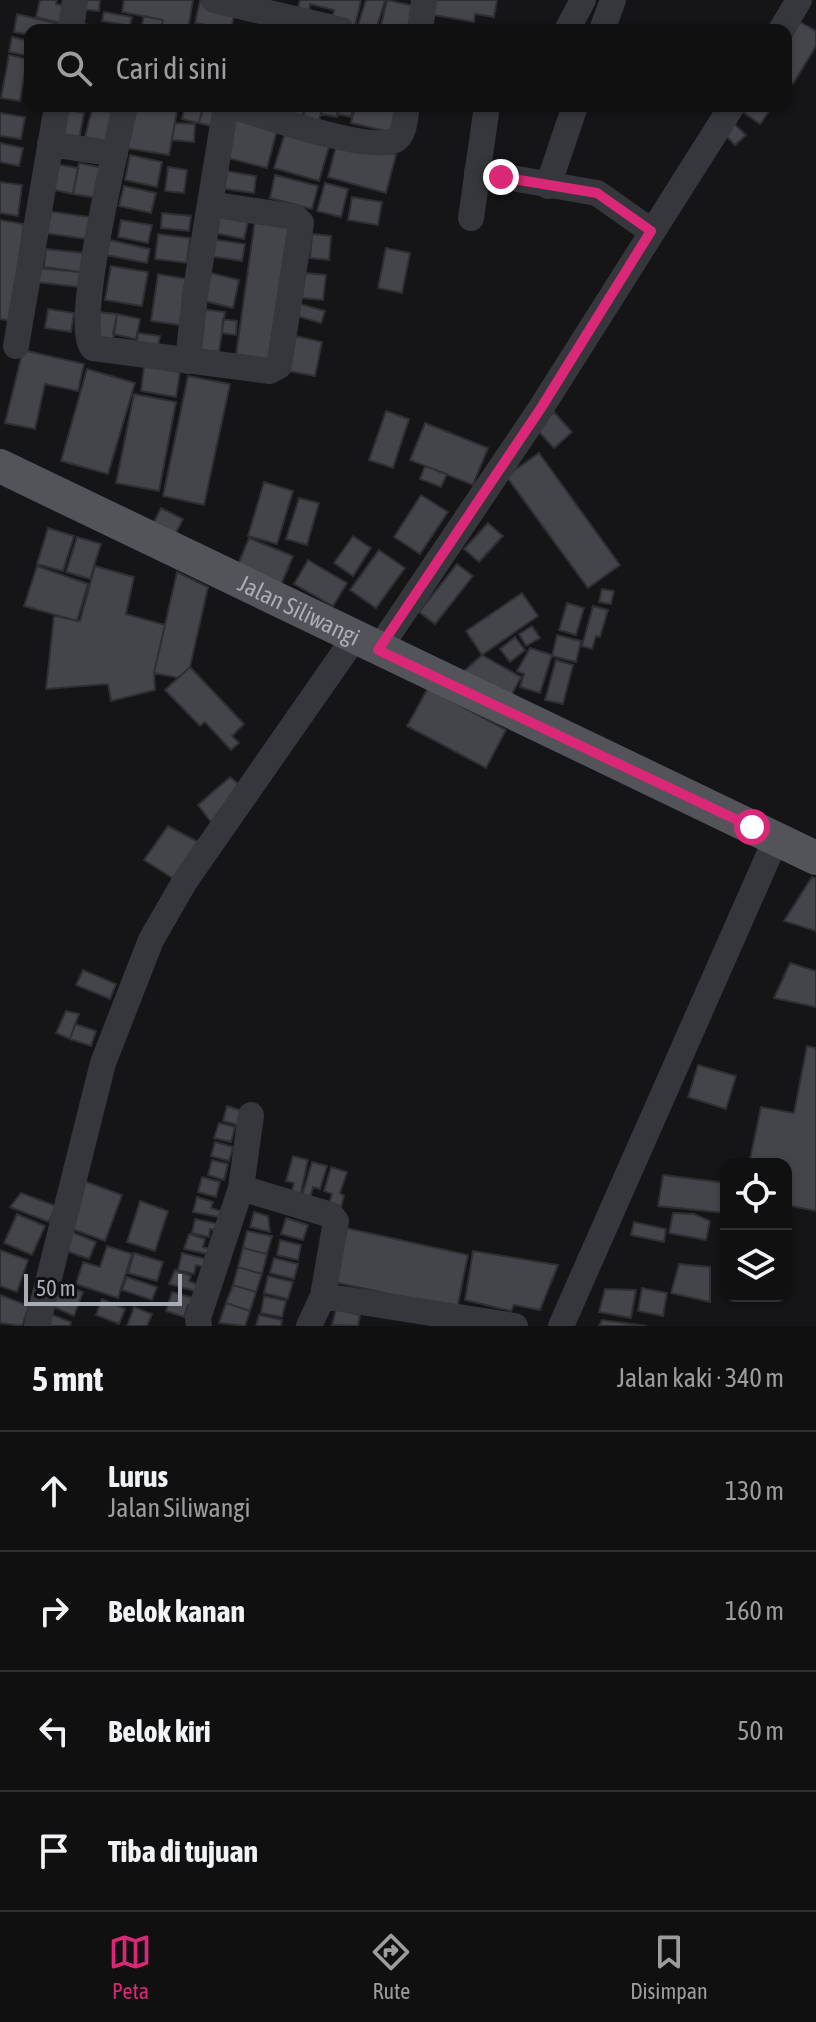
<!DOCTYPE html>
<html lang="id">
<head>
<meta charset="utf-8">
<style>
  body { margin:0; font-family:"Asap Condensed",sans-serif; background:#1e1e1f; color:#f1f3f6 }
  .controls { position:absolute; right:24px; bottom:24px; display:grid; overflow:hidden; border-radius:16px; box-shadow:0 2px 6px #0004 }
  .controls button { width:72px; height:72px; display:grid; place-items:center; padding:0; border:0; border-bottom:2px solid #303031; background:#101011; color:#f1f3f6; font:40px sans-serif }
  .scale { position:absolute; left:24px; bottom:20px; width:158px; box-sizing:border-box; padding-left:8px; border:4px solid #a8acb6; border-top:0; font-size:22px; line-height:28px; white-space:nowrap; color:#a8acb6; -webkit-text-stroke:6px #101012; paint-order:stroke }
  .stop { position:absolute; width:24px; height:24px; margin:-18px; border:6px solid #db2777; border-radius:50%; background:#fff }
  .stop.end { background:#db2777; border-color:#fff; box-shadow:0 2px 8px #0008 }
  .list { margin:0; padding:0; list-style:none }
  h2 { display:flex; justify-content:space-between; align-items:center; height:104px; margin:0; padding:0 32px; font-size:34px }
  h2 small { font-size:26px; font-weight:400; color:#9c9d9f }
  .list li { display:grid; grid-template-columns:52px 1fr auto; gap:24px; align-items:center; box-sizing:border-box; height:120px; padding:0 32px; border-top:2px solid #303031 }
  .list b { display:block; font-size:30px; white-space:nowrap }
  .list p { margin:0; font-size:26px; white-space:nowrap; color:#9c9d9f }
  .list em { font-size:26px; font-style:normal; color:#9c9d9f }
  .icon { flex:none; width:44px; height:44px; fill:none; stroke:currentColor; stroke-width:2; stroke-linecap:round; stroke-linejoin:round }
  .map { position:relative; flex:none; width:816px; height:1326px; overflow:hidden }
  .search { position:absolute; background:#101011; box-shadow:0 2px 6px #0004; left:24px; right:24px; top:24px; height:88px; display:flex; align-items:center; gap:20px; box-sizing:border-box; padding:0 28px; border-radius:16px; color:#9c9d9f; font-size:30px }
  .sheet { height:584px; background:#101011 }
  nav { display:flex; justify-content:space-around; align-items:center; box-sizing:border-box; height:112px; border-top:2px solid #303031; background:#101011; font-size:22px; color:#9c9d9f }
  nav a { display:grid; justify-items:center; gap:4px }
  nav .on { color:#db2777 }
  .map>svg:first-child { display:block }
  .building { fill:#44454a; stroke:#2f2f33; stroke-width:2 }
  .lines { fill:none; stroke-linecap:round; stroke-linejoin:round }
  .minor { stroke:#36373c; stroke-width:26 }
  .major { stroke:#53545a; stroke-width:34 }
  .route { stroke:#db2777; stroke-width:10 }
  .labels { text-anchor:middle; dominant-baseline:central; stroke-width:6; stroke-linejoin:round; paint-order:stroke }
  .street-label { font-size:24px; fill:#a8acb6; stroke:#101012 }
</style>
</head>
<body>
<div class="map">
<svg width="816" height="1326" viewBox="0 0 816 1326">
  <rect width="100%" height="100%" fill="#151517"/>
  <!-- building -->
  <path class="building" d="M40,0H57L56,4L69,7L65,24L36,17Z
    M78,0H100L99,11L77,9Z
    M124,0H193L188,30H161L163,20L122,12Z
    M300,0H361L355,26L332,21L334,10L310,4L309,14L297,12Z
    M366,0H385L376,30L358,25Z
    M387,0L414,6L408,30H380Z
    M430,0H497L494,17L475,14L474,22L428,14Z
    M200,1L235,9L231,30L195,23Z
    M104,12L132,17L130,26L102,21Z
    M17,14L63,25L61,30H30V35L14,32Z
    M144,16L163,20L161,30H141Z
    M800,22L816,31V46L793,84L786,80V46Z
    M84,24L120,30H83Z
    M12,37L30,41V56L9,52Z
    M9,55L27,59L20,101L1,98Z
    M133,106H178L169,155L125,148Z
    M185,106L203,107L199,123L182,119Z
    M203,106H214L212,126L199,123Z
    M246,106H304L302,122Z
    M306,106H323L317,126L302,122Z
    M323,106H339L337,117L321,114Z
    M339,106H353L351,117L337,114Z
    M355,106L401,108L395,133L351,123Z
    M742,106H773L760,124L739,109Z
    M67,109L84,113L79,139L62,136Z
    M92,109L112,112L106,143L85,137Z
    M0,113L25,117L21,139L0,136Z
    M235,119L277,130L267,168L224,157Z
    M731,121L746,135L735,145L721,131Z
    M175,123L195,124L194,142L172,140Z
    M286,130L330,143L319,181L274,168Z
    M338,139L396,155L386,193L328,177Z
    M0,143L23,148L19,166L0,162Z
    M130,155L162,162L157,187L125,180Z
    M79,163L103,168L97,198L73,194Z
    M55,164L78,168L73,194L50,189Z
    M168,167L187,170L184,193L165,191Z
    M221,170L256,176L254,193L218,188Z
    M275,175L318,186L312,209L270,198Z
    M0,182L22,185L18,216L0,213Z
    M325,183L348,189L341,217L317,211Z
    M124,186L156,193L151,213L119,206Z
    M352,197L382,202L378,225L348,220Z
    M47,211L90,217L87,239L44,233Z
    M162,213L191,216L189,231L161,228Z
    M218,217L248,222L244,239L214,233Z
    M0,220L24,224L11,321L0,319Z
    M121,220L152,225L148,243L118,237Z
    M255,220L291,225L272,360L236,355Z
    M158,234L190,238L187,263L155,259Z
    M312,234L331,236L329,260L310,258Z
    M211,239L245,244L242,261L209,256Z
    M110,240L150,249L147,263L106,255Z
    M386,248L410,253L402,293L378,288Z
    M46,249L84,253L80,272L44,267Z
    M111,266L148,272L142,306L105,300Z
    M37,268L80,272L79,287L36,282Z
    M211,273L239,280L233,308L204,301Z
    M305,273L326,275L323,300L302,298Z
    M158,274L187,279L180,325L151,321Z
    M300,304L325,311L321,323L297,316Z
    M48,309L74,313L71,332L45,328Z
    M202,309L225,312L219,352L196,349Z
    M98,312L117,314L113,341L94,338Z
    M117,314L140,319L136,339L113,334Z
    M223,319L237,321L236,335L222,333Z
    M138,333L160,336L157,351L136,347Z
    M296,336L322,342L315,376L288,371Z
    M23,350L84,364L78,391L45,384L35,429L5,423Z
    M144,366L180,372L176,397L141,391Z
    M87,369L135,383L108,474L61,461Z
    M188,376L230,384L204,505L163,496Z
    M134,394L176,402L159,491L116,483Z
    M386,411L409,419L393,468L369,460Z
    M554,412L572,432L554,448L536,429Z
    M425,423L488,448L473,485L410,460Z
    M539,453L620,565L588,588L506,476Z
    M425,466L447,474L441,487L420,479Z
    M264,482L293,491L277,544L248,536Z
    M421,495L448,512L420,554L394,537Z
    M299,498L319,503L307,545L286,539Z
    M161,508L183,519L176,533L154,522Z
    M488,523L503,536L479,562L464,549Z
    M48,528L74,536L63,571L37,564Z
    M353,536L371,548L353,576L334,563Z
    M77,537L101,544L90,579L66,572Z
    M249,538L293,556L281,585L237,567Z
    M379,550L405,568L376,608L350,590Z
    M308,560L347,583L333,606L294,584Z
    M457,564L473,576L435,624L419,612Z
    M37,566L88,584L77,621L24,606Z
    M95,566L134,577L126,614L165,625L154,673L155,690L111,701L108,684L46,689L54,616L80,621Z
    M177,572L208,587L190,667L178,678L154,673Z
    M602,589L614,591L611,604L599,602Z
    M522,593L538,616L482,655L466,631Z
    M567,603L584,608L576,635L559,630Z
    M593,606L608,610L600,637L596,636L592,649L582,646Z
    M532,626L540,638L526,646L519,634Z
    M557,635L581,641L576,662L552,656Z
    M515,637L525,650L510,662L500,649Z
    M530,648L552,655L540,693L520,687L524,674L517,671Z
    M482,655L521,677L510,698L464,671Z
    M556,660L573,665L563,704L545,700Z
    M190,667L244,724L232,736L239,743L231,750L205,722L200,726L165,690Z
    M428,688L506,730L486,768L407,726Z
    M230,777L244,788L211,822L198,805Z
    M168,826L200,843L179,882L144,860Z
    M812,877L816,878V931L784,921Z
    M790,963L816,971V1007L774,998Z
    M83,970L116,984L110,999L76,985Z
    M66,1011L79,1014L70,1039L56,1033Z
    M75,1024L96,1031L91,1046L70,1039Z
    M807,1046L816,1048V1211L786,1205V1164H749L761,1107L794,1113Z
    M698,1065L736,1076L726,1109L688,1097Z
    M227,1106L245,1112L241,1126L223,1121Z
    M219,1123L235,1127L231,1142L214,1138Z
    M215,1142L233,1147L229,1161L211,1156Z
    M293,1156L308,1160L300,1196L291,1194L294,1183L286,1181Z
    M212,1160L228,1164L224,1180L208,1175Z
    M312,1162L327,1166L320,1189L313,1187L310,1199L302,1196Z
    M331,1167L347,1172L340,1193L344,1196L341,1207L329,1203L332,1194L324,1191Z
    M663,1175L726,1183V1213L658,1206Z
    M202,1177L220,1182L216,1197L198,1192Z
    M84,1181L122,1195L105,1241L66,1227Z
    M21,1193L56,1206L49,1222L10,1207Z
    M197,1197L213,1202L211,1208L221,1211L218,1217L193,1212Z
    M140,1201L168,1211L155,1251L127,1242Z
    M254,1212L268,1216L270,1232L250,1227Z
    M673,1213L694,1214L710,1221L706,1240L669,1233Z
    M17,1214L45,1226L32,1255L4,1243Z
    M286,1218L308,1225L303,1240L281,1234Z
    M195,1219L219,1224L218,1231L210,1229L209,1237L192,1233Z
    M634,1222L666,1229L664,1242L631,1235Z
    M346,1228L468,1255L457,1309L334,1282Z
    M67,1230L96,1242L89,1259L60,1249Z
    M247,1231L272,1236L267,1254L243,1248Z
    M189,1234L205,1239L203,1247L214,1250L212,1255L184,1249Z
    M280,1240L301,1245L298,1260L277,1255Z
    M107,1246L132,1254L118,1298L76,1284L83,1262L100,1267Z
    M243,1248L267,1254L262,1274L238,1267Z
    M0,1250L28,1260L17,1292L0,1286Z
    M473,1251L558,1265L540,1310L514,1305L511,1311L465,1300Z
    M134,1253L163,1262L157,1281L128,1273Z
    M182,1253L210,1260L208,1268L196,1265L194,1274L178,1270Z
    M274,1258L298,1264L294,1279L270,1273Z
    M679,1264L710,1267V1302L671,1293Z
    M238,1267L262,1274L256,1292L233,1285Z
    M175,1270L191,1276L189,1281L201,1286L199,1292L169,1284Z
    M268,1276L293,1282L288,1299L264,1293Z
    M127,1277L157,1287L152,1300L122,1290Z
    M60,1283L83,1292L74,1316L51,1306Z
    M233,1285L256,1292L250,1311L226,1303Z
    M642,1288L667,1293L663,1316L638,1311Z
    M605,1289L636,1290L631,1318L599,1312Z
    M172,1292L197,1299L194,1307L188,1305L184,1317L166,1311Z
    M0,1295L29,1306L22,1326L0,1323Z
    M264,1296L286,1301L282,1317L261,1313Z
    M102,1299L125,1309L119,1324L96,1315Z
    M226,1303L250,1311L245,1326L219,1323Z
    M134,1307L152,1314L147,1326H127Z
    M336,1309L360,1315L358,1326L332,1325Z
    M50,1314L71,1322L70,1326H46Z
    M259,1315L282,1320L281,1326H256Z
    M602,1320L647,1326H599Z"/>
  <g class="lines">
    <!-- minor -->
    <path class="minor" d="M214,0L341,30
      M71,30L75,0
      M420,30L424,0
      M567,30L583,0
      M602,30L613,0
      M781,30L799,0
      M125,106C118,142 72,328 93,348L270,371L279,366L301,223L295,217L210,204
      M232,106C261,115 371,153 395,140C405,135 405,116 407,106
      M50,144L115,154
      M477,172L597,193L651,231
      M548,186L575,106
      M471,218L487,106
      M16,346L57,106
      M188,361L195,295L226,106
      M378,650L541,408L732,106
      M241,1188L331,1215L336,1221L323,1296L309,1326
      M323,1296L515,1326
      M37,1326L103,1063L151,940L185,881L355,637
      M199,1326L198,1318L241,1188L251,1115
      M561,1326L776,839"/>
    <!-- major -->
    <path class="major" id="s1" d="M0,466L816,858"/>
  </g>
  <g class="lines">
    <!-- route -->
    <path class="route" d="M501,177L597,193L651,231L541,408L378,650L752,827"/>
  </g>
  <g class="labels">
    <!-- street labels -->
    <g class="street-label">
      <text stroke="none"><textPath href="#s1" startOffset="332">Jalan Siliwangi</textPath></text>
    </g>
  </g>
</svg>
<div class="controls">
<button><svg class="icon" aria-label="locate" viewBox="0 0 24 24"><circle cx="12" cy="12" r="6"/><path d="M12 2v4M12 18v4M2 12h4M18 12h4"/></svg></button>
<button><svg class="icon" aria-label="layers" viewBox="0 0 24 24"><path d="M12 4l9 5-9 5-9-5zM3 14l9 5 9-5"/></svg></button>
</div>
<div class="scale">50 m</div>
<div class="stop" style="left:752px;top:827px"></div>
<div class="stop end" style="left:501px;top:177px"></div>
<div class="search"><svg class="icon" aria-label="search" viewBox="0 0 24 24"><circle cx="10" cy="10" r="6"/><path d="M15 15l6 6"/></svg>Cari di sini</div>
</div>
<section class="sheet">
<h2>5 mnt<small>Jalan kaki · 340 m</small></h2>
<ul class="list">
<li><svg class="icon" aria-label="ahead" viewBox="0 0 24 24"><path d="M12 20V5M6 11l6-6 6 6"/></svg><div><b>Lurus</b><p>Jalan Siliwangi</p></div><em>130 m</em></li>
<li><svg class="icon" aria-label="right" viewBox="0 0 24 24"><path d="M7 20v-9h11M14 6l5 5-5 5"/></svg><div><b>Belok kanan</b></div><em>160 m</em></li>
<li><svg class="icon" aria-label="left" viewBox="0 0 24 24"><path d="M17 20v-9H6M10 6l-5 5 5 5"/></svg><div><b>Belok kiri</b></div><em>50 m</em></li>
<li><svg class="icon" aria-label="arrive" viewBox="0 0 24 24"><path d="M6 21V4h12l-3 4 3 4H6"/></svg><div><b>Tiba di tujuan</b></div></li>
</ul>
</section>
<nav>
<a class="on"><svg class="icon" aria-label="map" viewBox="0 0 24 24"><path d="M3 6l6-2 6 2 6-2v14l-6 2-6-2-6 2zM9 4v14M15 6v14"/></svg>Peta</a>
<a><svg class="icon" aria-label="directions" viewBox="0 0 24 24"><path d="M12 3l9 9-9 9-9-9zM9 14v-3h6M13 9l2 2-2 2"/></svg>Rute</a>
<a><svg class="icon" aria-label="saved" viewBox="0 0 24 24"><path d="M7 4h10v16l-5-4-5 4z"/></svg>Disimpan</a>
</nav>
</body>
</html>
